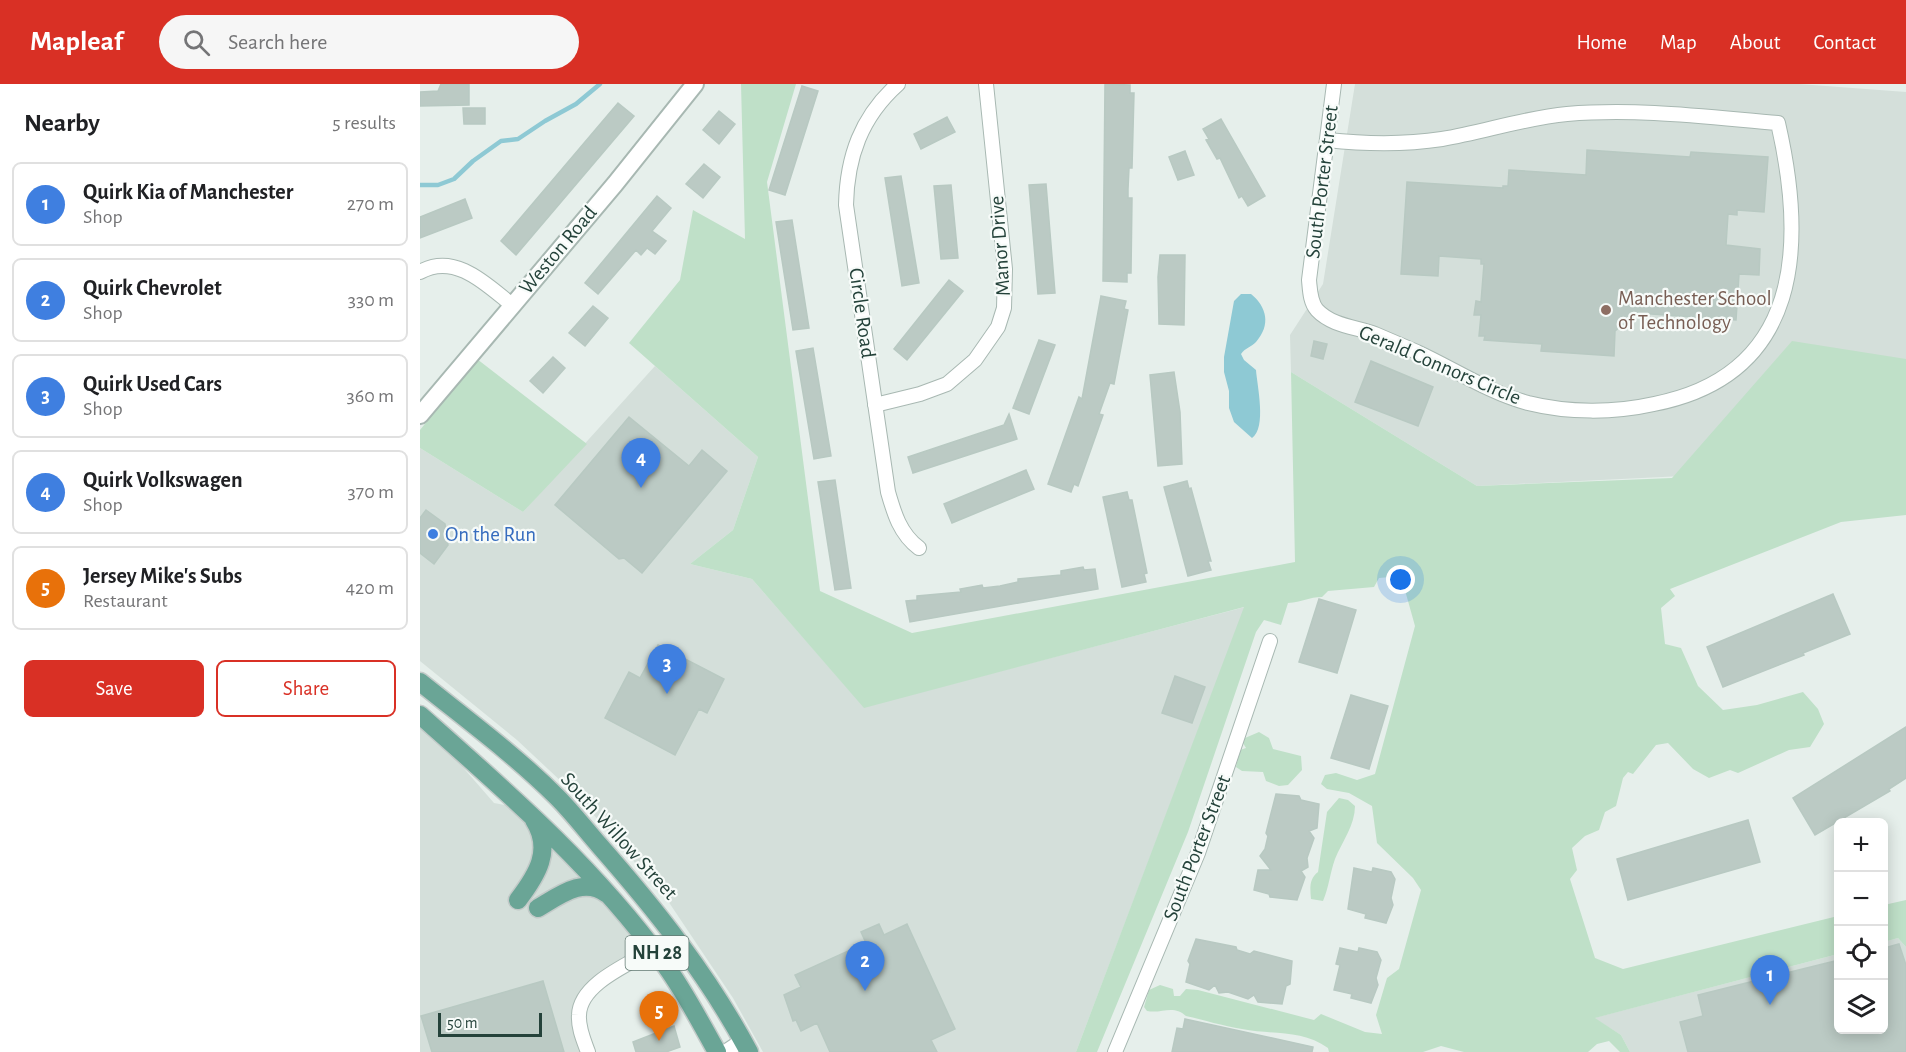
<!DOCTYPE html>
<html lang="en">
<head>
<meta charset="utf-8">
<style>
  body { margin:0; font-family:"Alegreya Sans",sans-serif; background:#f6f6f6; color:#202124 }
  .controls { position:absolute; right:18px; bottom:18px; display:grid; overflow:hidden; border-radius:9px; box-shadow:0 3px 15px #0003 }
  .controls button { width:54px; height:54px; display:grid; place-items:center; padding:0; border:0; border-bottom:2px solid #e0e0e0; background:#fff; color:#202124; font:30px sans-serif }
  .scale { position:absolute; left:18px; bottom:15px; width:104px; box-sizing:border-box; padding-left:6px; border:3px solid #24423a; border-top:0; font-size:16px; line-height:21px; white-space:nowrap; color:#24423a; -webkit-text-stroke:4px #f7fbf9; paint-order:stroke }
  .you { position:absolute; left:981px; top:496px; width:21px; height:21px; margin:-15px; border:4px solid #fff; border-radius:50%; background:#1a73e8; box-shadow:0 0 0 9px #1a73e833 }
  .badge { display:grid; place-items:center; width:39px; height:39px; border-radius:50%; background:#d93025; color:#fff; font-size:20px; font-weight:700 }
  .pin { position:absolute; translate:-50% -50px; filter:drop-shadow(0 2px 3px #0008) }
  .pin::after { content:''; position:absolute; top:32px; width:21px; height:18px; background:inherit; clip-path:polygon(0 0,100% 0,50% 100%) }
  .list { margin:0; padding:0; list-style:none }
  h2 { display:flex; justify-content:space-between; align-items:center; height:78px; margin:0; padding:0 24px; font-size:26px }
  h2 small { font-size:20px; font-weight:400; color:#757577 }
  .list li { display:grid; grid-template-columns:39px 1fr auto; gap:18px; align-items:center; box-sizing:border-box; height:84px; margin:0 12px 12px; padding:0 12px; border:2px solid #e0e0e0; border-radius:9px }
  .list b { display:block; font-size:22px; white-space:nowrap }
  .list p { margin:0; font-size:20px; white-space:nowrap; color:#757577 }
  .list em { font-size:20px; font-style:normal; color:#757577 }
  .actions { display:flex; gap:12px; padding:18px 24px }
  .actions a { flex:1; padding:14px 0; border:2px solid #d93025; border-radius:9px; text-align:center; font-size:21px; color:#d93025 }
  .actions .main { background:#d93025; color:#fff }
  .icon { flex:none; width:33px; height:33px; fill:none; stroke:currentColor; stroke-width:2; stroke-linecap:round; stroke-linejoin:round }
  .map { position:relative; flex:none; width:1486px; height:968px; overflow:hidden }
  header { display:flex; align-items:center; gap:36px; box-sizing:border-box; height:84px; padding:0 30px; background:#d93025; color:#fff }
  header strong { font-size:28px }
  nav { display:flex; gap:33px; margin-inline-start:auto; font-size:21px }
  .search { width:420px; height:54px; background:#f6f6f6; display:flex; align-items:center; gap:15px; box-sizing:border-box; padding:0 21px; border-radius:33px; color:#757577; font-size:22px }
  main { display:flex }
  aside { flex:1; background:#fff }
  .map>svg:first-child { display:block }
  .built { fill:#d4dfda }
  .green { fill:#bfe0c8 }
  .water { fill:#8ec9d4 }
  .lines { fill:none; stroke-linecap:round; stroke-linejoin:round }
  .stream { stroke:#8ec9d4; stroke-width:4.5 }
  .building { fill:#bbcac4; stroke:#b8c9c2; stroke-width:1.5 }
  .minor-casing { stroke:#a8b8b2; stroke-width:16 }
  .tertiary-casing { stroke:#a8b8b2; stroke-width:20 }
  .primary-casing { stroke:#c2cac8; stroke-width:21 }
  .minor { stroke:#fff; stroke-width:14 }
  .tertiary { stroke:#fff; stroke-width:16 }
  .primary { stroke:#6aa596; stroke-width:18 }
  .education-dot { fill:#8d6e63; stroke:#f7fbf9; stroke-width:2 }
  .shop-dot { fill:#3f7fe0; stroke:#f7fbf9; stroke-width:2 }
  .labels { text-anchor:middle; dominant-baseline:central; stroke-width:4.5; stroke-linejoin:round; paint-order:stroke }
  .shield { fill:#f7fbf9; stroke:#637a73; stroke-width:1.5 }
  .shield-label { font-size:20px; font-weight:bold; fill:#24423a }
  .street-label { font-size:21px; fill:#24423a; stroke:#f7fbf9 }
  .education-label { font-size:21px; fill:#785e54; stroke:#f7fbf9; text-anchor:start }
  .shop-label { font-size:21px; fill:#366cbe; stroke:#f7fbf9; text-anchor:start }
</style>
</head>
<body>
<header>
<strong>Mapleaf</strong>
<div class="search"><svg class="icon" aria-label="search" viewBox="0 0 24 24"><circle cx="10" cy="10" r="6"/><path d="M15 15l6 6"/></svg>Search here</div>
<nav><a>Home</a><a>Map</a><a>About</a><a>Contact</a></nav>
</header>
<main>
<aside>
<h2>Nearby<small>5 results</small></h2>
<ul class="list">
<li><span class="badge" style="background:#3f7fe0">1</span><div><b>Quirk Kia of Manchester</b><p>Shop</p></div><em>270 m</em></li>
<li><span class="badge" style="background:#3f7fe0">2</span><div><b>Quirk Chevrolet</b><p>Shop</p></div><em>330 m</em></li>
<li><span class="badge" style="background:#3f7fe0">3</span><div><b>Quirk Used Cars</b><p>Shop</p></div><em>360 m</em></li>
<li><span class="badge" style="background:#3f7fe0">4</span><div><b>Quirk Volkswagen</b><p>Shop</p></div><em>370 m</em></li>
<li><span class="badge" style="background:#e8710a">5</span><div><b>Jersey Mike's Subs</b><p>Restaurant</p></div><em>420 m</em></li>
</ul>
<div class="actions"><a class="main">Save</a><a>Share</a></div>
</aside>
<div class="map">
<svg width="1486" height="968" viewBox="0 0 1486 968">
  <rect width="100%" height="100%" fill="#e6efeb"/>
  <!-- built -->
  <path class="built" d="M935,0H1379L1486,8V381L1057,402L871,288L870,251L903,200Z
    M235,282L338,373L313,446L270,480L332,495L444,623L825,523L656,968H343L313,914L248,817L160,715L97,656L0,577V364L103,428Z
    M0,634L74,719L106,725L234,865L164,915L168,968H0Z
    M1478,854L1486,863V968H1210L1201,951L1174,934L1418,870V946H1464V858Z"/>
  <!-- green -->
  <path class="green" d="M321,0H376L347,98L400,507L492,549L875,478L871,288L1057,402L1252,394L1372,257L1486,275V431L1421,438L1250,505L1255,512L1241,524L1245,560L1261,564L1278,602L1303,626L1337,621L1383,608L1398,625L1404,640L1390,663L1369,666L1318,689L1310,686L1289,694L1273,685L1248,659L1236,661L1213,690L1208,688L1203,694L1196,722L1185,728L1179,746L1165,752L1152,764L1157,786L1150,795L1175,874L1203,885L1418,832V870L1175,934L1201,951L1210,968H1200L1189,957L1177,960L1168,968H1044L1021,962L1003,968H909L908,964C882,945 851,951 822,945C803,942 784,936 766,932C753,920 742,930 727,927L724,923L729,906L740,901L753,905L754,912H760L766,905L778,906L894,936L901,930L945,948L962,950L956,931L967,894L979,885L1001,806L993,794L957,759L952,722L929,709L907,705L901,700L905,691L916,689L937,696L955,690L995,542L981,492L959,494L954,503L908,507L902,513C889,513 882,518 868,519L861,541L844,536L836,548L768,748L677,968H656L824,523L444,624L332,495L270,480L313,446L338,373L209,259L260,196L273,126L325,155Z
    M57,275L167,360L103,428L0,364V346Z
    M839,648L849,654L853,665L881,672L882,686L868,701L859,702L846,697L843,688L822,687L816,683L820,666L826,664L823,659L825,654Z
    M919,714L928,716L935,722C935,741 922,758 915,775C910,789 909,803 903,817L891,815C890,804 889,795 898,788L907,728Z
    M1486,816V863L1478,854L1464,858V821Z"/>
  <!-- water -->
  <path class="water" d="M821,210H831C847,223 851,241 836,258C831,263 825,264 821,270L824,276L836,286C837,301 847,344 832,354L814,338L809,324V307L804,288V273L814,217Z"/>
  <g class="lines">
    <!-- stream -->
    <path class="stream" d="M0,101H18L34,95L53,77L81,57L98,55L125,37L156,20L180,0"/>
  </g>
  <!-- building -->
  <path class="building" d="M21,0H49V21L0,22V8L18,7Z
    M685,0L710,1V9H714L712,84H709L708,105V114H712L711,189H707V198L683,197Z
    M382,2L398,7L365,111L349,106Z
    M198,19L214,32L96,171L81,157Z
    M43,24H65V40H44Z
    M299,27L315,40L299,60L283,46Z
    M527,33L535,48L501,65L494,50Z
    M801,35L845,112L828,122L822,112L819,114L800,74L797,75L786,56L789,55L783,45Z
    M1167,66L1270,73L1271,68L1348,73L1344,128L1317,126V131L1308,130L1306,161L1340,165L1339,191L1319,190L1316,236L1217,229L1195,247L1194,272L1121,267L1122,260L1064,256L1065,252H1059L1061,231H1054L1056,217L1061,218L1064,180H1061V175L1019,172L1018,192L981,190L987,98L1083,104V102H1088L1089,86L1166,91Z
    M765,67L774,91L758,96L749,73Z
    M284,80L300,93L283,114L266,100Z
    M481,92L499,199L482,202L465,94Z
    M626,100L635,209L618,210L609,101Z
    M531,101L538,174L521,175L514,102Z
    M237,112L251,124L232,147L246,157L235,170L227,164L221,171L216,166L178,210L165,199Z
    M45,115L52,134L0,154V133Z
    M372,136L389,244L373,246L356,138Z
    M740,171H765L764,241L739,240L738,193Z
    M529,196L543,207L487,276L474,265Z
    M681,212L706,217L704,225L708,226L694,300L690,299L679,330L683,331L658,402L654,400L651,408L628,400L659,313L662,315Z
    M173,222L188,234L165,262L149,249Z
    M619,256L635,261L609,330L593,324Z
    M894,257L907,260L903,275L891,272Z
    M393,264L411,372L394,375L376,267Z
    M133,273L145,284L123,309L110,297Z
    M951,277L1013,303L998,342L935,318Z
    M754,288L760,328L762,380L738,382L730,291Z
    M589,330L597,355L493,389L488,373L584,341Z
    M209,333L269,382L282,366L307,387L222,489L204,474L199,475L135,421Z
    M606,386L614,405L532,439L524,420Z
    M415,396L431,504L415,506L398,398Z
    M767,397L769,405L771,404L791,477H788L791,486L768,492L744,403Z
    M707,408L709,416H712L727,489L724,490L726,498L702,503L683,413Z
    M6,426L25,440L28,461L14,480L0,469V434Z
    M663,483L664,486L675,485L678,505L490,538L486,517L497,516V512L541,508L540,505L562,501L563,504L580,502L598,498V495L641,491V487Z
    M1413,510L1430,550L1383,569L1384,571L1303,603L1287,563Z
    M899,515L936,526L917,589L879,578Z
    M238,561L304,595L287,629L279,625L255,671L185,634L209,588L220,594Z
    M755,592L785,603L772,639L742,629Z
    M931,611L968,622L949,685L911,674Z
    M1486,643V694L1469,705L1470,707L1395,751L1373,714Z
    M856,710L879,712L881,716L899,720L897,744L889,747L894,754L887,774L888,783L881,787L885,793L877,816L850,813L849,810L834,806L838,786H851L840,772L845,765L848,752L846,749Z
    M1328,736L1340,778L1208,816L1197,775Z
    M934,784L952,788L953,784L971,788L975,795L971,814L973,821L966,839L945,834L946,830L928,825Z
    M459,840L464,851L487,840L535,945L511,956L517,968H410L397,939L381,947L376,936L373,937L364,911L381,903L375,891L446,859L441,848Z
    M776,855L816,863L817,866L830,870L834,867L872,877L870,900L866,902L862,920L838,918L834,911L828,915L808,908L799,909L795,901L789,906L766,898L770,880L768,877Z
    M1479,860L1486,881V968H1268L1260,938L1283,932L1278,911L1419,876V945H1464V864Z
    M920,864L938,868L939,864L957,868L961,876L956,894L958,901L951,919L931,914L932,910L914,906L920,881L916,880Z
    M123,897L144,968H12L1,932Z
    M765,935L893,963L892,968H752L757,944L763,945Z
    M254,942L260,963L246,968H216L213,958Z"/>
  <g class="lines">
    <!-- minor casing -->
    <g class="minor-casing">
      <path id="minor" d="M478,0C441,33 427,73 426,121L468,408C474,429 480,450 499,464
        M907,56C945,60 983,61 1022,55C1064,48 1104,34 1147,30C1218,24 1287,33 1358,39C1386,161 1382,291 1234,320C1194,329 1148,329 1108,319C1068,308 1034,285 997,268C983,262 969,256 955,250C936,243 912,242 897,226C890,218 890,206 889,196L914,0
        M0,188C35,168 67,201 92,221
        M455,321L500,310L527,300L555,276L578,243L584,224L585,185L566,0
        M168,968C164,957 158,944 159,931C160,899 210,880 234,865
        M305,968L323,956
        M695,968L778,769L850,557"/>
    </g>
    <!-- tertiary casing -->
    <g class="tertiary-casing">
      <path id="tertiary" d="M0,331L195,100L275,0"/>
    </g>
    <!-- primary casing -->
    <g class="primary-casing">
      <path id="primary" d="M0,598C46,635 95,671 137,713C152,728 165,745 179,761C236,826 288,891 329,968
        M0,631C87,708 174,783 243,878C264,906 280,938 297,968
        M98,816C117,791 133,766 114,736
        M118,824C140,811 164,792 187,810"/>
    </g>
    <!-- minor -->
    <use href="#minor" class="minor"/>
    <!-- tertiary -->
    <use href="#tertiary" class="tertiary"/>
    <!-- primary -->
    <use href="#primary" class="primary"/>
  </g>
  <!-- markers -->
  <circle class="education-dot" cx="1186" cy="226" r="6"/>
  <circle class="shop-dot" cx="13" cy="450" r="6"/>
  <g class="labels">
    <!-- shield labels -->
    <rect class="shield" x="205.5" y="852" width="63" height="34" rx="4.5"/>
    <g class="shield-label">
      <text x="237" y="869">NH 28</text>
    </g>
    <!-- street labels -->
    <g class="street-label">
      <text transform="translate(902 98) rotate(-83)">South Porter Street</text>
      <text transform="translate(580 162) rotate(-94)">Manor Drive</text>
      <text transform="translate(138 166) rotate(-50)">Weston Road</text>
      <text transform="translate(442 229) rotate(82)">Circle Road</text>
      <text transform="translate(1020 281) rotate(23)">Gerald Connors Circle</text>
      <text transform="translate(199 752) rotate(48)">South Willow Street</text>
      <text transform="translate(777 764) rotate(-69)">South Porter Street</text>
    </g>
    <!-- education labels -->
    <g class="education-label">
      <text x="1198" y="214">Manchester School<tspan x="1198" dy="24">of Technology</tspan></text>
    </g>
    <!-- shop labels -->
    <g class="shop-label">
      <text x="25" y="450">On the Run</text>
    </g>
  </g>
</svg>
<div class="controls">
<button>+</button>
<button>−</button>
<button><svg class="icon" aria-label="locate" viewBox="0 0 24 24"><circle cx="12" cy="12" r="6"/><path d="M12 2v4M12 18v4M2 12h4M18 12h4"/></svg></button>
<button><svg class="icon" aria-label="layers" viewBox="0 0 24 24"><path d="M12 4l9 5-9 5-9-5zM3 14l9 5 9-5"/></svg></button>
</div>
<div class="scale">50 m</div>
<div class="you"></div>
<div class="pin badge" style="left:1350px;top:921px;background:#3f7fe0">1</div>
<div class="pin badge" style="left:445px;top:907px;background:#3f7fe0">2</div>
<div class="pin badge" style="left:247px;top:610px;background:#3f7fe0">3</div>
<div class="pin badge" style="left:221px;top:404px;background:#3f7fe0">4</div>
<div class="pin badge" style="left:239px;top:957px;background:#e8710a">5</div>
</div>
</main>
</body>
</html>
